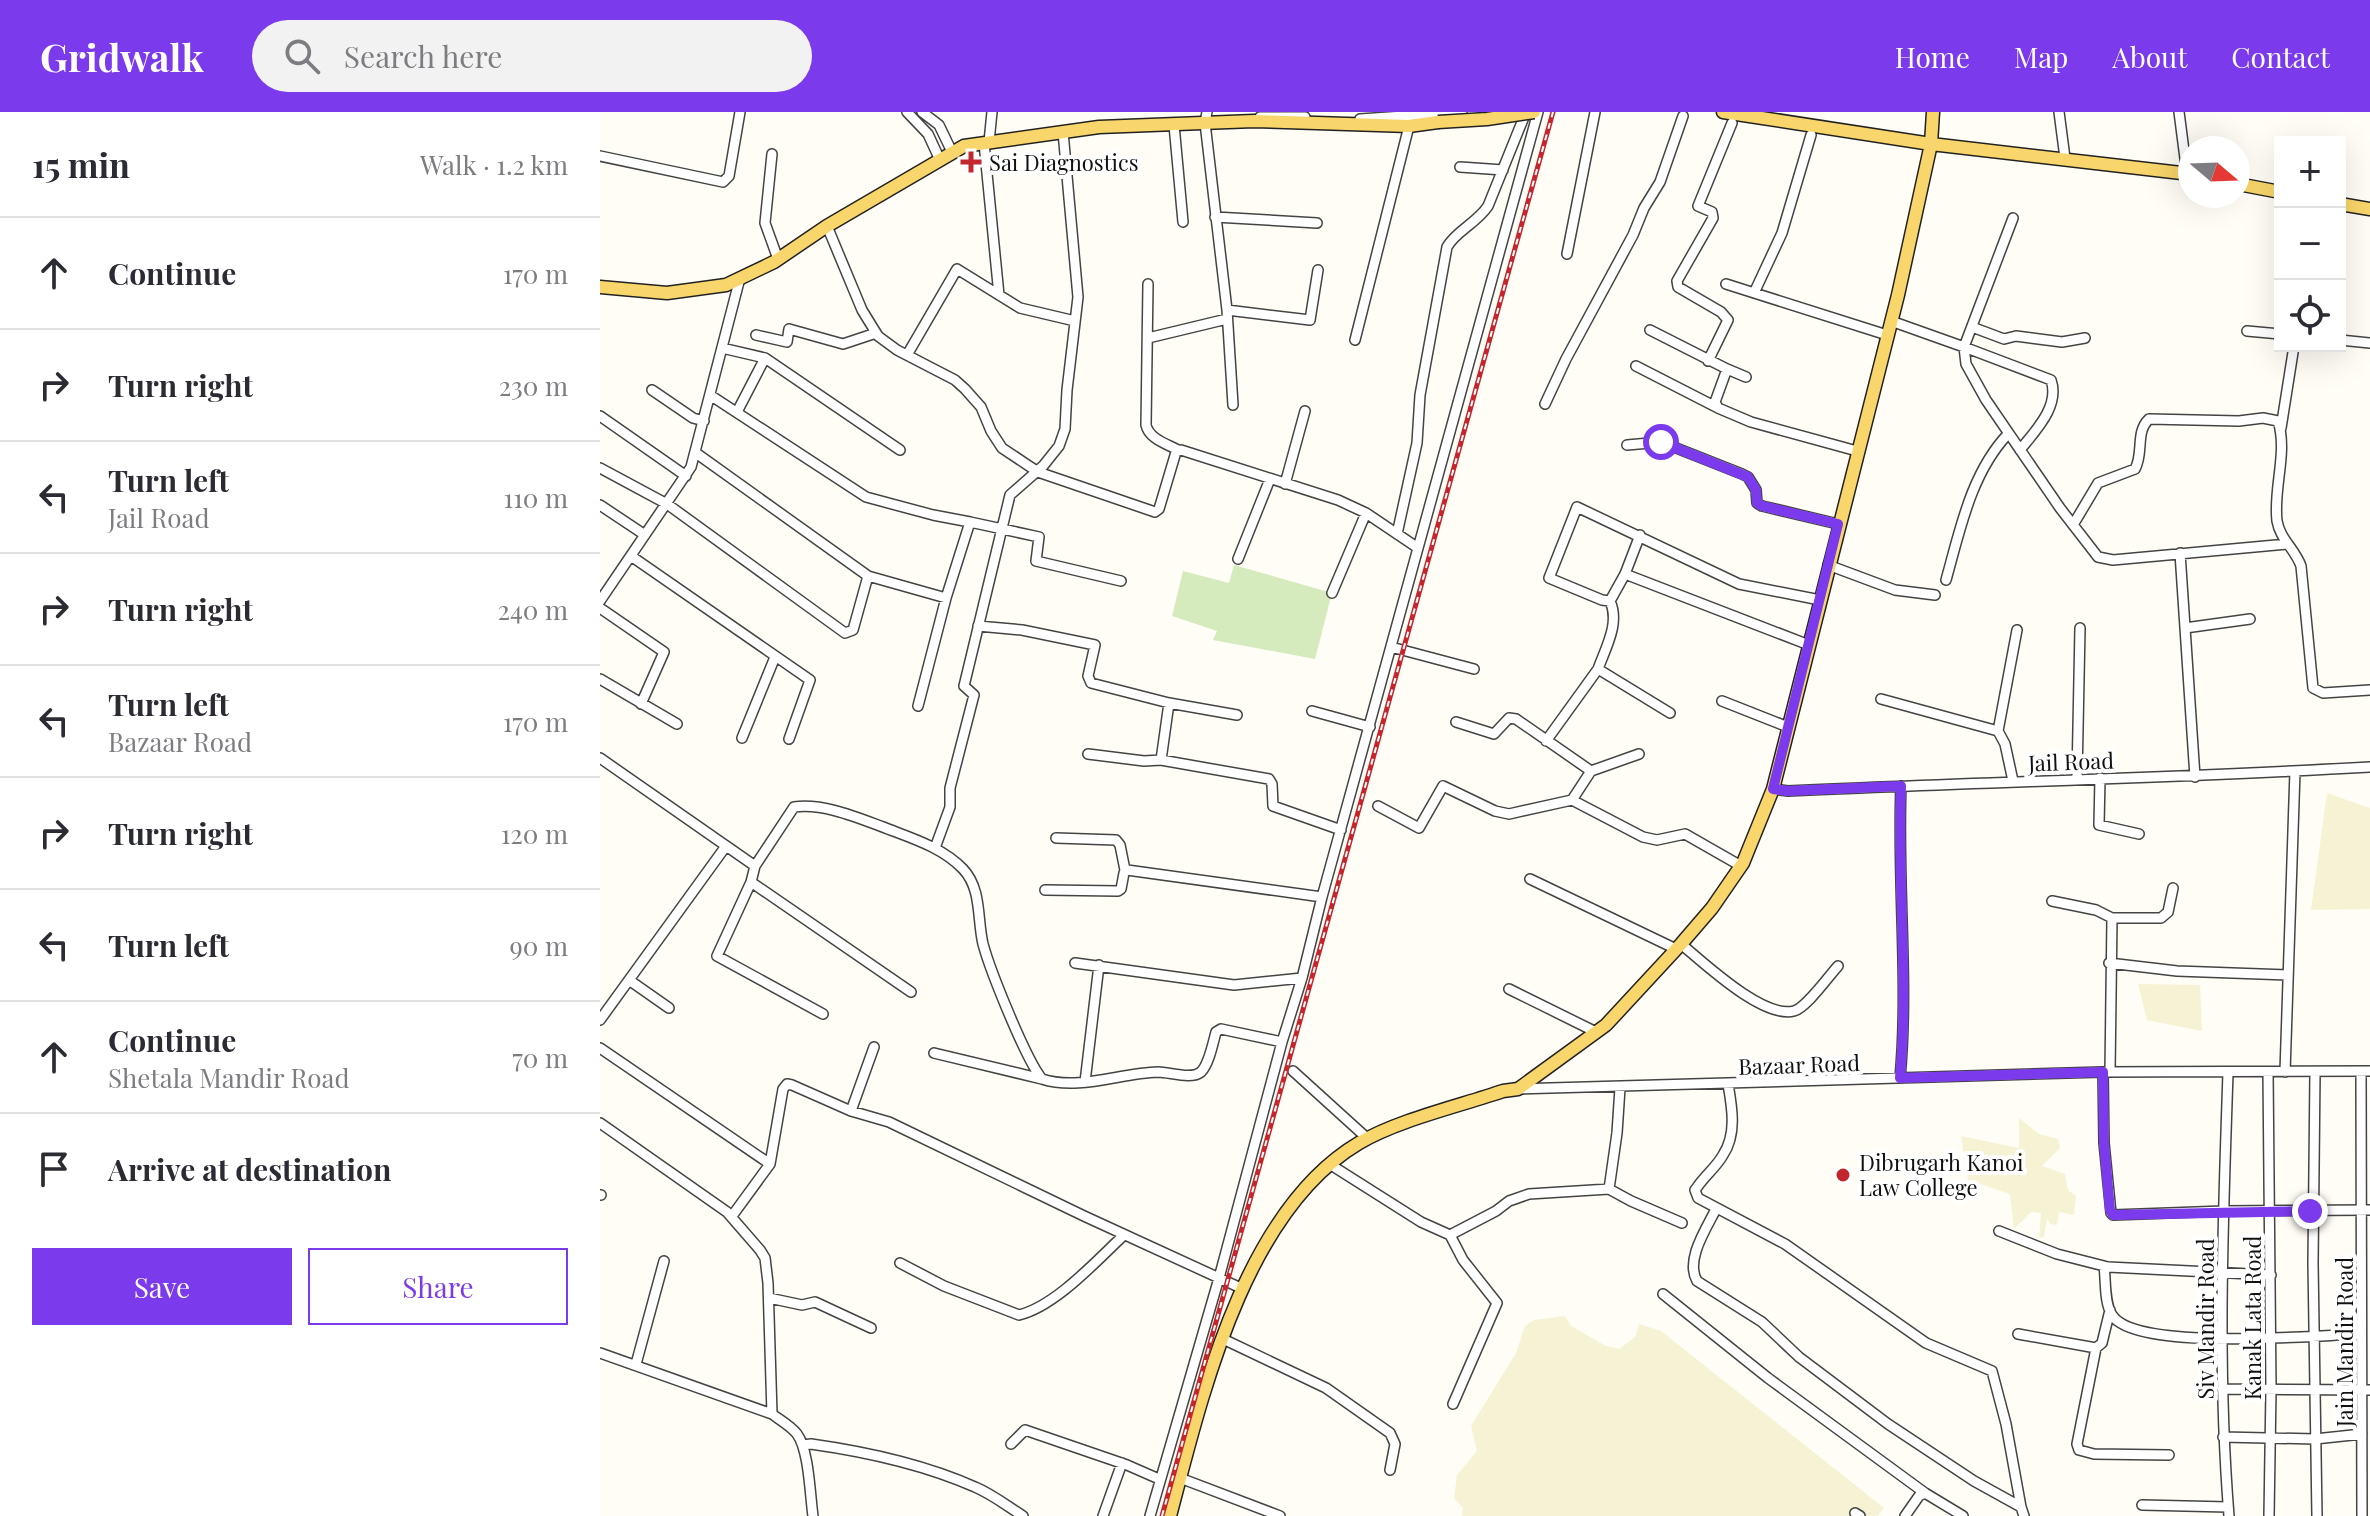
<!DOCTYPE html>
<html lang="en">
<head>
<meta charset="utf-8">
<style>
  body { margin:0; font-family:"Playfair Display",serif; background:#f2f2f3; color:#2b2b33 }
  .controls { position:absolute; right:24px; top:24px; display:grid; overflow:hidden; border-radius:0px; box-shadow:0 8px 32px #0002 }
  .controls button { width:72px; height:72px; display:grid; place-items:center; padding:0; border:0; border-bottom:2px solid #e1e1e2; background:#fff; color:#2b2b33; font:40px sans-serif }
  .compass { position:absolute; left:1578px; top:24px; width:72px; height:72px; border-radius:50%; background:#fff; box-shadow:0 8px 32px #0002; rotate:109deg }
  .stop { position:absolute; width:24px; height:24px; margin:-18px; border:6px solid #7c3aed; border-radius:50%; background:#fff }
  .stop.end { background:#7c3aed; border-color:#fff; box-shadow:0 2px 8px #0008 }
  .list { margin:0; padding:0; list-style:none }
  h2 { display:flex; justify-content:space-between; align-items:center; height:104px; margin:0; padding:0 32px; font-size:34px }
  h2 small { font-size:26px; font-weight:400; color:#7c7c81 }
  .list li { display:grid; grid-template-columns:52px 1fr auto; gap:24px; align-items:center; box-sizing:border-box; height:112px; padding:0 32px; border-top:2px solid #e1e1e2 }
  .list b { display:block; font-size:30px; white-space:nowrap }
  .list p { margin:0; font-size:26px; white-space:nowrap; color:#7c7c81 }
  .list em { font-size:26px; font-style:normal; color:#7c7c81 }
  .actions { display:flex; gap:16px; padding:24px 32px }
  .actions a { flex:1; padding:18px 0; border:2px solid #7c3aed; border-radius:0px; text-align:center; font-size:28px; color:#7c3aed }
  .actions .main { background:#7c3aed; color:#fff }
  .icon { flex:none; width:44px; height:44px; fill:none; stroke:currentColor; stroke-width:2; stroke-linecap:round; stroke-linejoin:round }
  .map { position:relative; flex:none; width:1770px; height:1404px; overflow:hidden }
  header { display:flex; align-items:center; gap:48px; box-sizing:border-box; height:112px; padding:0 40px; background:#7c3aed; color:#fff }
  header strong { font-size:38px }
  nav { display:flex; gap:44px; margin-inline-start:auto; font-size:28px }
  .search { width:560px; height:72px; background:#f2f2f3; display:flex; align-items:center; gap:20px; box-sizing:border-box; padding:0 28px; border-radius:44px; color:#7c7c81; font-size:30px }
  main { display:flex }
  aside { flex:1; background:#fff }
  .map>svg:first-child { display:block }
  .farmland { fill:#f6f3d4 }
  .green { fill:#d5ebbd }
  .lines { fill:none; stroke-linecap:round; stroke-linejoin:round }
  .minor-casing { stroke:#444; stroke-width:12 }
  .major-casing { stroke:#222; stroke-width:15 }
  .minor { stroke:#fff; stroke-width:9 }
  .major { stroke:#f9d66b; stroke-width:12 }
  .rail-casing { stroke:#c4262e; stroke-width:5 }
  .rail { stroke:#fff; stroke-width:2; stroke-dasharray:6; stroke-linecap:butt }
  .major-bridge-casing { stroke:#222; stroke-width:15; stroke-linecap:butt }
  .major-bridge { stroke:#f9d66b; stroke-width:12 }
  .route { stroke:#7c3aed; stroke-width:10 }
  .poi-dot { fill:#c4262e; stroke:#fff; stroke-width:3 }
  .labels { text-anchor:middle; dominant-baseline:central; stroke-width:8; stroke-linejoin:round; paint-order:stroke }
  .poi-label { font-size:22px; fill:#111; stroke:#fff; text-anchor:start }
  .street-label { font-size:22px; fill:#111; stroke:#fff }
</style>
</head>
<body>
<header>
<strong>Gridwalk</strong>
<div class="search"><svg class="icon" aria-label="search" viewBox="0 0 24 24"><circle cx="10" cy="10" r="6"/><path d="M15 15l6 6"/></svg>Search here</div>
<nav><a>Home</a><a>Map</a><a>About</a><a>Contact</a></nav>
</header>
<main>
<aside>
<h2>15 min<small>Walk · 1.2 km</small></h2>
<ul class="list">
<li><svg class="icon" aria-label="ahead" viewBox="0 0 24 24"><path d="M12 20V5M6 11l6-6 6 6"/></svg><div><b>Continue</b></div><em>170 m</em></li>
<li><svg class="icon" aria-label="right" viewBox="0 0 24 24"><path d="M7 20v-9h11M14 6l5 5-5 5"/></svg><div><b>Turn right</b></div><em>230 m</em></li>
<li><svg class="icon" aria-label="left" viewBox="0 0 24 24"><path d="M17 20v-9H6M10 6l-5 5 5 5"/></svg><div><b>Turn left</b><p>Jail Road</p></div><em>110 m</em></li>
<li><svg class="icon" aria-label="right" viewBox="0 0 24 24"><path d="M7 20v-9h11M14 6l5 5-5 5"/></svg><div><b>Turn right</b></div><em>240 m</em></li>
<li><svg class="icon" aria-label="left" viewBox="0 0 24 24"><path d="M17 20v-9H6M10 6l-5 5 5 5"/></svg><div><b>Turn left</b><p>Bazaar Road</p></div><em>170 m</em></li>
<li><svg class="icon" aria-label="right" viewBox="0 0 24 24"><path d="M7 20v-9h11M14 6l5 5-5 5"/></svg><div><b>Turn right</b></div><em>120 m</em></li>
<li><svg class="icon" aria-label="left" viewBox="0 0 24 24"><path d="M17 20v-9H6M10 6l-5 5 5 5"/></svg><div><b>Turn left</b></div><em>90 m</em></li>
<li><svg class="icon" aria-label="ahead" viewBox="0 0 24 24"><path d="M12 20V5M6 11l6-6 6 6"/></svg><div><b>Continue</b><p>Shetala Mandir Road</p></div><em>70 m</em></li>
<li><svg class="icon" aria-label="arrive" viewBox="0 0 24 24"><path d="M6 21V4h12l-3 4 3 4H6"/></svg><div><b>Arrive at destination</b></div></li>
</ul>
<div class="actions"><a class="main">Save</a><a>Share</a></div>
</aside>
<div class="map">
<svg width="1770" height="1404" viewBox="0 0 1770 1404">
  <rect width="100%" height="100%" fill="#fffdf5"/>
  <!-- farmland -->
  <path class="farmland" d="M1727,681L1770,696V797L1711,798Z
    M1538,872L1600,873L1602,919L1547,908Z
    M1419,1006L1439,1022L1458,1027L1460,1036L1442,1054L1465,1062L1468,1078L1476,1084L1474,1103L1459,1100L1457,1113L1450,1112L1447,1106L1444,1125L1439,1126L1441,1101L1431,1100L1414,1117L1410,1082L1368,1068L1361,1024L1419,1036Z
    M965,1204L971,1214L1006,1234L1019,1237L1035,1225L1039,1212L1061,1219L1284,1396L1278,1404H862L863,1396L854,1386L857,1363L877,1339L871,1314L916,1241L925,1214L934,1208Z"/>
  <!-- green -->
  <path class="green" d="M634,453L732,481L715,547L613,528L617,519L572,504L583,459L629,471Z"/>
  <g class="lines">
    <!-- minor casing -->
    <g class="minor-casing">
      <path id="minor" d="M307,0L328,22L340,48
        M322,0L339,13L352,40
        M607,0L605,11L627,198L633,293
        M1459,0L1465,46
        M1579,0L1587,62
        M660,5H705
        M760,7L862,0
        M574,13L583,110
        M389,30L392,0
        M384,31L399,183
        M172,42L165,111L178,147
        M0,44L123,70L129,64L140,0
        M860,55L903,58
        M615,105L717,111
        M227,114L262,198L278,224L297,238L355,268L365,277L381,295L391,319L402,336L438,360L555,400L559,397L576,340L581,338L738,388L766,401L818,436
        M967,142L995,0
        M548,172L546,313C549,327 567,332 578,338
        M1126,172L1287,223
        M1154,181L1182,121L1211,23
        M627,198L710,208L718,158
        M1291,209L1364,235L1413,106
        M1372,215L1404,227L1416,224L1462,230L1485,226
        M1050,218L1127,257L1115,290L1118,296L1151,310L1257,339
        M1647,219L1680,222
        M156,223L187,230L189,217L243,232L276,221
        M548,226L627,207
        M755,228L809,14
        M1740,228L1770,231
        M122,236L165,246L300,338
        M307,243L357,157L420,196L475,209
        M1108,249L1128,208L1121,200L1078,175L1077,169L1113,106L1112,100L1098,94L1132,11
        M1036,254L1118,296
        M1127,257L1146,265
        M52,278L93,306L104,309
        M110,283L266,385L333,403L370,410L346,486L318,594
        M945,292L966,247L1033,123L1044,96L1060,70L1083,4
        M137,300L165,246
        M0,304L86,364
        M1681,316L1694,234
        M1027,333L1061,330L1142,362L1148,365L1156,378L1157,391L1162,394L1238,412
        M1420,338C1436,318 1460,294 1451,268L1364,235L1366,252L1386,288L1460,396L1498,445L1513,448L1687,432
        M96,341L268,464L346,486
        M0,356L67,392L245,521L253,518L268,464
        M685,372L705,299
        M0,393L45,423
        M370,410L439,425L436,449L521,469
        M1473,413L1498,371L1535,357C1544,341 1535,320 1549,307L1639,309L1663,306L1678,309C1688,341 1673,376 1677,409C1680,427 1695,437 1701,454L1713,576L1723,581L1770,578
        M797,422L817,331L820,283L847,135C856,119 877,111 888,94L926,0
        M1040,423L1025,462L1010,489L1002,488L949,466L977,395L1139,472L1220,488
        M1580,441L1595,665
        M31,444L210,568L189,627
        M638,447L670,367
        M1228,453L1295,478L1335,483
        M1025,462L1209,533
        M1346,468C1360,418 1371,361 1408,322
        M732,481L766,401
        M0,489L91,355L140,166
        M1010,489C1020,511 1006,535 998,557L1070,601
        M0,496L64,540L41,592
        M378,514L422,518L495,533L488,564L491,571L569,591L637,603
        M1585,516L1650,507
        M791,535L874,557
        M0,567L77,612
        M1281,587L1398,619L1405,632L1413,669
        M1122,589L1188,615
        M712,599L770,615
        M856,610L894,622L909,606L916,607L991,659L972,688
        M1398,619L1417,518
        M142,626L175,545
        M946,629L998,557
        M488,642L544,649L561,648L669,667L672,672L673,694L741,718
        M0,646L155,754L194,695C223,691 256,705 283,715C311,726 342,735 363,757C382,777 377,807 383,832C390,858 426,948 442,967C479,979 520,961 558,960C570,960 591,968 601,960C609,952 613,931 616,920L621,917L682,930L702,866L722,785L938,0
        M561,648L569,591
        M991,659L1039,642
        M1477,666L1480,516
        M1500,666L1499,713L1539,722
        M1173,677L1188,679C1382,670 1576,666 1770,655
        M778,694L819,716L843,674L895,699L909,702L972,688L1043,725L1057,728L1085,722L1141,754
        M456,726L516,728L520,733L525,758
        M335,736L350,695V676L374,583L364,574L410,383L443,354L459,334L465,317L467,278L478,185L463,20
        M155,754L151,770L117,844L223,902
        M930,767L1076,837
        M151,770L311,880
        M445,778L518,779L521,777L524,761L527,758L722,785
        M1452,789L1496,798L1512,806H1561L1568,800L1573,776
        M1081,832C1104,851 1163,907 1194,899C1206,896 1228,865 1238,854
        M475,851L634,873L702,866
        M1509,851L1577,859L1688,863
        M29,868L69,896
        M909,877L996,920
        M0,908L126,734
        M0,936L170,1052L183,977L187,972L192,973L251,999L289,1010L484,1104L643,1177
        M334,941L442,967
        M693,959L768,1027
        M1503,960L1504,1031L1511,1101L1513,1103L1624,1099L1770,1098
        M1510,960L1512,806
        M1668,960L1671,1277L1669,1404
        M1685,960L1695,659
        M1715,960L1713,1151L1717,1404
        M1761,960L1762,1404
        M1628,961C1623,1109 1617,1256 1629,1404
        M1300,966C1309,869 1297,771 1301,674
        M485,970L499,853
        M1128,972C1132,995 1137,1022 1123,1043C1117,1054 1105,1064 1098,1074L1095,1078L1098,1086L1185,1132L1326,1231L1392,1259L1406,1312L1421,1395
        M918,977L1503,960L1770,959
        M251,999L274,935
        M0,1011L127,1100L160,1138L165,1146L168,1171L172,1302
        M731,1053L821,1110L850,1123
        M1009,1077L1017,1021L1020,976
        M0,1083H1
        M1116,1097C1106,1117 1085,1148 1097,1169L1162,1210L1199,1245L1288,1312L1374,1369L1421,1395L1424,1404
        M132,1104L170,1052
        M1399,1119L1457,1142L1508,1155L1671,1163
        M300,1151L344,1174L419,1203C456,1194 497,1148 524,1123
        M1504,1154C1506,1168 1504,1191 1512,1203C1535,1240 1717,1223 1761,1222
        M1063,1182L1168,1266L1325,1381
        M169,1186L202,1193L215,1190L271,1216
        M1418,1222L1496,1236L1502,1231L1510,1198
        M623,1227L726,1276L790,1321L795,1332L790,1358
        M1496,1236L1477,1332L1479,1338L1494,1342L1569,1343
        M0,1241L172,1302C180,1308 191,1314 197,1322C209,1338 210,1383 213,1404
        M36,1252L64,1149
        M1622,1277L1770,1278
        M853,1292L897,1191L863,1148L850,1123L896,1099L909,1089L929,1082L1009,1077L1031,1089L1082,1111
        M1623,1325L1715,1327L1762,1322
        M411,1332L425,1318L527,1353L559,1367
        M203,1333L211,1332C268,1340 323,1352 375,1375C392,1382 407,1394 423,1404
        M580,1366L680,1404
        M1542,1393L1628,1395
        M1255,1401L1260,1404
        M503,1404L522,1351
        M550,1404L619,1166L682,930
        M1305,1404L1319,1384L1325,1381L1363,1404"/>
    </g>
    <!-- major casing -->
    <g class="major-casing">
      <path id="major" d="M1123,0L1331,32L1590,62
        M1638,72L1680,80
        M1740,92L1770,97
        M0,175L67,181L126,173L174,150L227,114L364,34L499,15L654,9L809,14L838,10
        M570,1404C602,1283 644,1099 759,1031C798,1008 859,994 903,979L918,977L1006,913L1081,832L1112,796L1143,751L1173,677L1298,183L1331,32L1333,0"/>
    </g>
    <!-- minor -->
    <use href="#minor" class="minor"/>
    <!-- major -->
    <use href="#major" class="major"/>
    <!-- rail casing -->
    <g class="rail-casing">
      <path id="rail" d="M562,1404L953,0"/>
    </g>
    <!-- rail -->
    <use href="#rail" class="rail"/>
    <!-- major-bridge casing -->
    <g class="major-bridge-casing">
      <path id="major-bridge" d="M838,10L887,7L934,0"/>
    </g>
    <!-- major-bridge -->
    <use href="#major-bridge" class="major-bridge"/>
  </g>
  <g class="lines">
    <!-- route -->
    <path class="route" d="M1061,330L1148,365L1156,378L1157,391L1162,394L1238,412L1173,677L1188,679L1301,674C1297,771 1309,869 1300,966L1503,960L1504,1031L1510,1098L1513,1103L1710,1099"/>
  </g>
  <!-- markers -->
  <g class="poi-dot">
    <path d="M367 38h8v8h8v8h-8v8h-8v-8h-8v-8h8z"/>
    <circle cx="1243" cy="1063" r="8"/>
  </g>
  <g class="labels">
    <!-- poi labels -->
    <g class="poi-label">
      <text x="389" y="50">Sai Diagnostics</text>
      <text x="1259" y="1050">Dibrugarh Kanoi<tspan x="1259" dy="25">Law College</tspan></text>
    </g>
    <!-- street labels -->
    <g class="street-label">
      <text transform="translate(1471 649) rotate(-2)">Jail Road</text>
      <text transform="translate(1199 952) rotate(-2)">Bazaar Road</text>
      <text transform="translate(1652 1206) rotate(-90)">Kanak Lata Road</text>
      <text transform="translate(1605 1207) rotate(-90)">Siv Mandir Road</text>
      <text transform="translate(1744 1230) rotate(-90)">Jain Mandir Road</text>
    </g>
  </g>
</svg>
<div class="controls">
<button>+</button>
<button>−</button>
<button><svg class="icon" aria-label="locate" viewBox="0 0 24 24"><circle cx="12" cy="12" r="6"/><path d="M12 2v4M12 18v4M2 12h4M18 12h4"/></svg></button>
</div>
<svg class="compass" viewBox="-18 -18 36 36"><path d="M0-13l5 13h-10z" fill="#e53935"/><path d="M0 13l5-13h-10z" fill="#7c7c81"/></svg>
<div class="stop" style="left:1061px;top:330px"></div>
<div class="stop end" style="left:1710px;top:1099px"></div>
</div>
</main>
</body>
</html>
